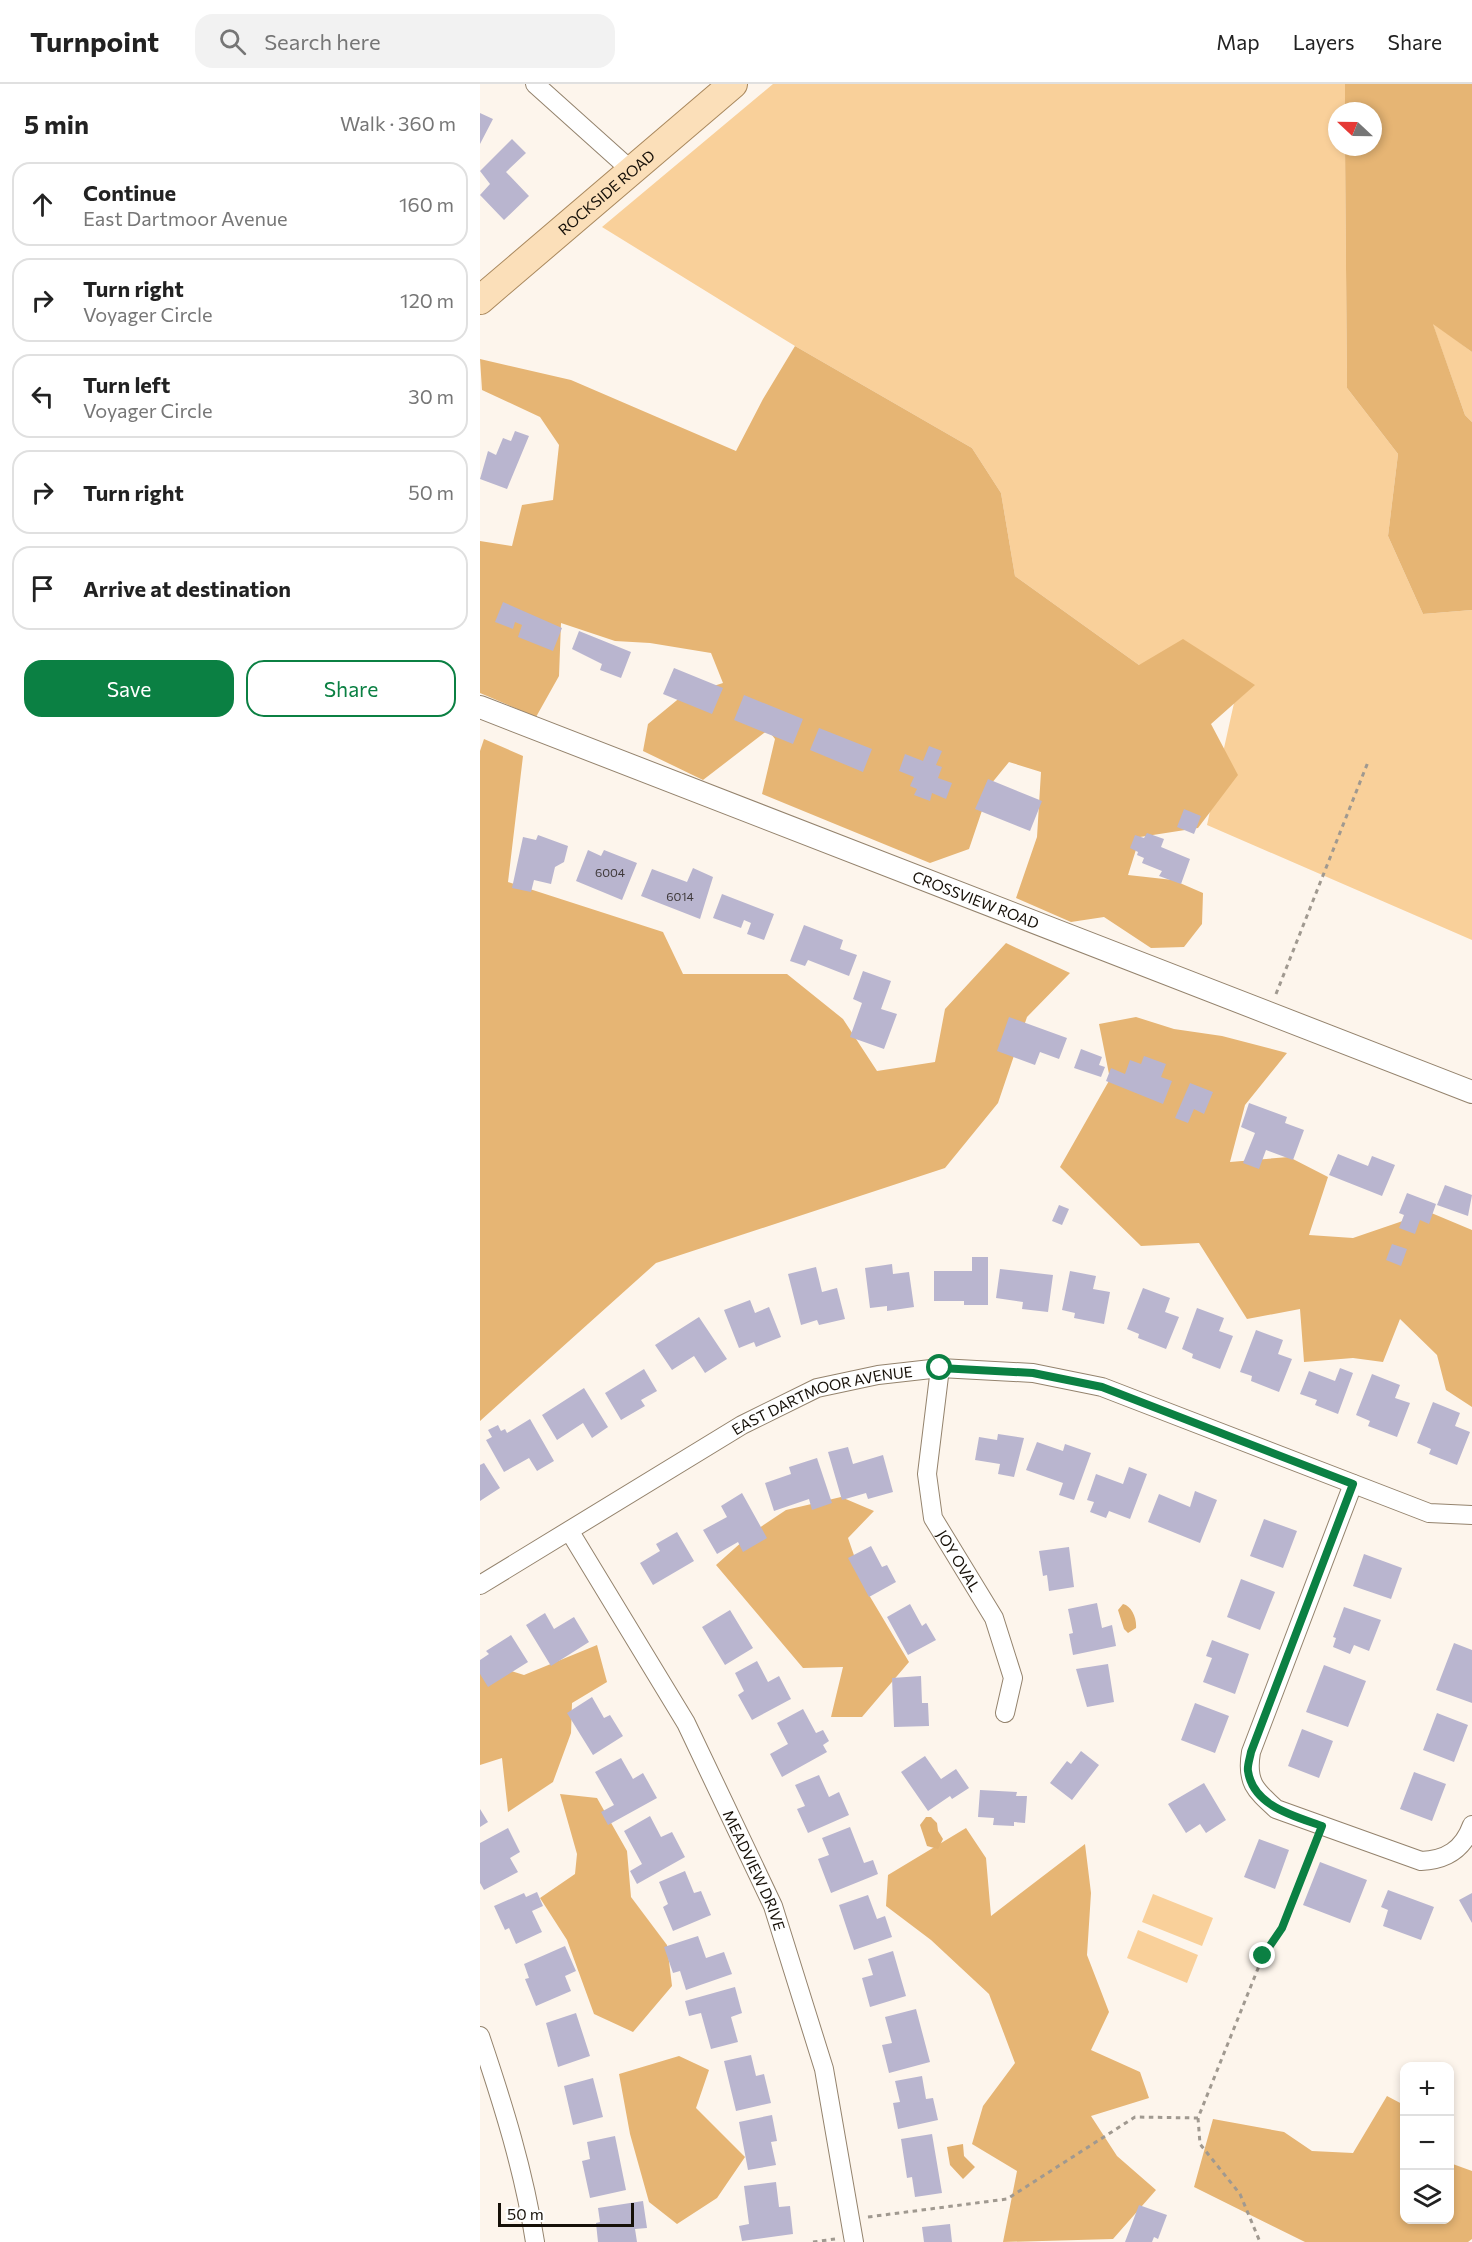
<!DOCTYPE html>
<html lang="en">
<head>
<meta charset="utf-8">
<style>
  body { margin:0; font-family:Commissioner,sans-serif; background:#f2f2f2; color:#222 }
  .controls { position:absolute; right:18px; bottom:18px; display:grid; overflow:hidden; border-radius:12px; box-shadow:0 3px 9px #0003 }
  .controls button { width:54px; height:54px; display:grid; place-items:center; padding:0; border:0; border-bottom:2px solid #e0e0e0; background:#fff; color:#222; font:30px sans-serif }
  .compass { position:absolute; left:848px; top:18px; width:54px; height:54px; border-radius:50%; background:#fff; box-shadow:0 3px 9px #0003; rotate:292deg }
  .scale { position:absolute; left:18px; bottom:15px; width:136px; box-sizing:border-box; padding-left:6px; border:3px solid #161008; border-top:0; font-size:16px; line-height:21px; white-space:nowrap; color:#161008; -webkit-text-stroke:4px #fff; paint-order:stroke }
  .stop { position:absolute; width:18px; height:18px; margin:-14px; border:4px solid #0b8043; border-radius:50%; background:#fff }
  .stop.end { background:#0b8043; border-color:#fff; box-shadow:0 2px 6px #0008 }
  .list { margin:0; padding:0; list-style:none }
  h2 { display:flex; justify-content:space-between; align-items:center; height:78px; margin:0; padding:0 24px; font-size:26px }
  h2 small { font-size:20px; font-weight:400; color:#767676 }
  .list li { display:grid; grid-template-columns:39px 1fr auto; gap:18px; align-items:center; box-sizing:border-box; height:84px; margin:0 12px 12px; padding:0 12px; border:2px solid #e0e0e0; border-radius:18px }
  .list b { display:block; font-size:22px; white-space:nowrap }
  .list p { margin:0; font-size:20px; white-space:nowrap; color:#767676 }
  .list em { font-size:20px; font-style:normal; color:#767676 }
  .actions { display:flex; gap:12px; padding:18px 24px }
  .actions a { flex:1; padding:14px 0; border:2px solid #0b8043; border-radius:18px; text-align:center; font-size:21px; color:#0b8043 }
  .actions .main { background:#0b8043; color:#fff }
  .icon { flex:none; width:33px; height:33px; fill:none; stroke:currentColor; stroke-width:2; stroke-linecap:round; stroke-linejoin:round }
  .map { position:relative; flex:none; width:992px; height:2158px; overflow:hidden }
  header { display:flex; align-items:center; gap:36px; box-sizing:border-box; height:84px; padding:0 30px; background:#fff; border-bottom:2px solid #e0e0e0 }
  header strong { font-size:28px }
  nav { display:flex; gap:33px; margin-inline-start:auto; font-size:21px }
  .search { width:420px; height:54px; background:#f2f2f2; display:flex; align-items:center; gap:15px; box-sizing:border-box; padding:0 21px; border-radius:18px; color:#767676; font-size:22px }
  main { display:flex }
  aside { flex:1; background:#fff }
  .map>svg:first-child { display:block }
  .green { fill:#f9d09a }
  .forest { fill:#e6b574 }
  .water { fill:#e2b170 }
  .building { fill:#b9b5cf }
  .lines { fill:none; stroke-linecap:round; stroke-linejoin:round }
  .minor-casing { stroke:#94836d; stroke-width:20 }
  .tertiary-casing { stroke:#94836d; stroke-width:24 }
  .primary-casing { stroke:#a9885d; stroke-width:30 }
  .path { stroke:#a09990; stroke-width:3; stroke-dasharray:4.5 4.5; stroke-linecap:butt }
  .minor { stroke:#fff; stroke-width:18 }
  .tertiary { stroke:#fff; stroke-width:22 }
  .primary { stroke:#fbdfb9; stroke-width:28 }
  .route { stroke:#0b8043; stroke-width:8 }
  .labels { text-anchor:middle; dominant-baseline:central; stroke-width:4.5; stroke-linejoin:round; paint-order:stroke }
  .number-label { font-size:12px; fill:#3f393a }
  .street-label { font-size:15px; fill:#161008; stroke:#fff }
</style>
</head>
<body>
<header>
<strong>Turnpoint</strong>
<div class="search"><svg class="icon" aria-label="search" viewBox="0 0 24 24"><circle cx="10" cy="10" r="6"/><path d="M15 15l6 6"/></svg>Search here</div>
<nav><a>Map</a><a>Layers</a><a>Share</a></nav>
</header>
<main>
<aside>
<h2>5 min<small>Walk · 360 m</small></h2>
<ul class="list">
<li><svg class="icon" aria-label="ahead" viewBox="0 0 24 24"><path d="M12 20V5M6 11l6-6 6 6"/></svg><div><b>Continue</b><p>East Dartmoor Avenue</p></div><em>160 m</em></li>
<li><svg class="icon" aria-label="right" viewBox="0 0 24 24"><path d="M7 20v-9h11M14 6l5 5-5 5"/></svg><div><b>Turn right</b><p>Voyager Circle</p></div><em>120 m</em></li>
<li><svg class="icon" aria-label="left" viewBox="0 0 24 24"><path d="M17 20v-9H6M10 6l-5 5 5 5"/></svg><div><b>Turn left</b><p>Voyager Circle</p></div><em>30 m</em></li>
<li><svg class="icon" aria-label="right" viewBox="0 0 24 24"><path d="M7 20v-9h11M14 6l5 5-5 5"/></svg><div><b>Turn right</b></div><em>50 m</em></li>
<li><svg class="icon" aria-label="arrive" viewBox="0 0 24 24"><path d="M6 21V4h12l-3 4 3 4H6"/></svg><div><b>Arrive at destination</b></div></li>
</ul>
<div class="actions"><a class="main">Save</a><a>Share</a></div>
</aside>
<div class="map">
<svg width="992" height="2158" viewBox="0 0 992 2158">
  <rect width="100%" height="100%" fill="#fdf5ec"/>
  <!-- green -->
  <path class="green" d="M293,0H865V27H857V63H865L867,304L918,370L908,452L943,530L992,526V856L727,741L754,619L774,601L659,581L535,492L521,409L492,364L315,262L122,143Z
    M952,238L992,268V338L985,331Z
    M673,1810L733,1834L722,1862L662,1838Z
    M658,1846L718,1871L707,1899L647,1874Z"/>
  <!-- forest -->
  <path class="forest" d="M865,0H992V268L953,240L985,331L992,338V526L943,530L908,452L918,370L867,304L865,63H893V27H865Z
    M315,262L492,364L521,409L535,492L659,581L703,555L775,601L731,640L758,691L718,744L660,753L648,791L693,796L723,809L722,840L704,863L671,864L624,833L591,838L536,814L557,753L561,688L529,678L511,700L489,765L450,779L282,710L295,655L288,646L223,696L163,667L168,640L202,612L243,599L231,569L170,559L135,557L81,539L79,592L56,633L0,609V457L32,462L42,421L73,416L79,361L60,333L2,306L0,275L91,296L256,367L283,315Z
    M4,655L43,672L28,798L183,848L203,890H307L363,935L397,987L455,978L465,925L526,859L590,889L547,933L518,1019L465,1084L176,1179L0,1337V667Z
    M656,933L694,945L742,952L807,969L765,1021L750,1078L809,1073L848,1093L829,1151L873,1154L949,1128L992,1146V1323L966,1306L957,1271L920,1235L903,1278L873,1274L824,1278L820,1225L767,1235L719,1159L661,1162L580,1083L630,995L619,940Z
    M361,1413L394,1427L368,1454L386,1506L429,1578L382,1633H351L363,1583L323,1584L236,1481L273,1448L306,1426Z
    M117,1561L127,1598L92,1619L91,1649L73,1698L28,1728L22,1674L0,1681V1585L19,1583L44,1591Z
    M80,1710L117,1714L147,1767L151,1813L187,1861L192,1902L153,1948L114,1930L87,1856L60,1814L95,1790L97,1770Z
    M486,1744L506,1774L511,1832L605,1760L611,1809L607,1871L629,1928L611,1966L660,1988L669,2014L611,2032L637,2072L676,2106L633,2155L523,2158L537,2087L492,2060L503,2022L535,1979L509,1910L451,1856L406,1822L408,1791Z
    M199,1972L229,1986L216,2024L265,2073L237,2114L197,2140L169,2118L150,2050L139,1990Z
    M907,2012L924,2021V2136H970V2079L992,2087V2155L988,2158H825L714,2103L733,2035L804,2048L832,2067L873,2069Z"/>
  <!-- water -->
  <path class="water" d="M643,1520C652,1522 657,1535 656,1544L648,1549L644,1545L638,1526Z
    M446,1733H451L457,1739L458,1747L463,1755L458,1765L447,1762L440,1741Z
    M483,2060L484,2072L495,2083L483,2095L470,2081L467,2063Z"/>
  <!-- building -->
  <path class="building" d="M0,29L13,35L0,60Z
    M32,55L46,69L26,88L49,112L24,136L0,111L10,100L0,87Z
    M35,347L49,352L27,405L0,395L8,367L16,371L23,354L31,357Z
    M23,518L82,544L73,567L38,553L42,541L35,538L33,545L15,538Z
    M99,547L151,568L141,594L120,586L122,580L92,565Z
    M194,584L243,604L232,630L183,610Z
    M264,611L323,635L313,660L254,636Z
    M339,644L392,665L383,688L330,666Z
    M449,662L462,667L456,681L462,683L458,694L472,699L466,715L452,709L450,717L434,711L437,705L430,702L434,693L419,687L425,670L443,677Z
    M508,695L562,717L550,747L495,725Z
    M704,725L721,732L714,750L697,743Z
    M667,749L684,755L681,763L710,775L701,800L679,792L682,787L662,779L664,774L657,771L658,768L650,764L655,751L664,754Z
    M58,751L88,762L84,778L75,783L71,800L54,796L51,808L32,804L43,753L56,756Z
    M108,766L121,772L124,766L157,779L142,816L96,797Z
    M213,784L233,793L220,835L161,812L172,785L207,798Z
    M242,810L294,830L284,856L267,850L271,839L264,836L261,844L233,834Z
    M324,841L363,856L360,865L377,871L369,892L328,876L325,882L310,877Z
    M383,887L411,897L401,925L417,930L404,965L370,953L382,919L373,915Z
    M529,933L587,954L579,975L560,968L555,981L517,967Z
    M601,965L622,973L619,981L625,983L621,993L594,984Z
    M664,972L686,980L681,993L692,997L683,1020L626,997L631,984L645,990L650,976L661,980Z
    M710,999L733,1008L724,1030L714,1025L708,1039L695,1034Z
    M769,1019L807,1033L805,1039L824,1046L813,1076L786,1066L779,1085L763,1079L775,1049L761,1043Z
    M858,1070L888,1082L892,1072L915,1081L902,1112L849,1091Z
    M965,1101L992,1111L988,1132L957,1121Z
    M927,1109L956,1120L949,1140L940,1136L935,1150L919,1144L924,1131L919,1129Z
    M579,1121L589,1125L582,1141L572,1137Z
    M912,1160L927,1165L921,1182L906,1176Z
    M492,1173H508V1221H484V1217H454V1187H492Z
    M412,1180L413,1190L429,1188L434,1223L407,1227V1222L390,1224L385,1184Z
    M336,1183L342,1208L357,1204L365,1235L339,1241L337,1236L321,1241L308,1190Z
    M520,1185L573,1191L568,1228L542,1225L543,1218L516,1214Z
    M590,1187L616,1192L613,1205L630,1208L624,1240L594,1234L595,1229L582,1226Z
    M663,1204L690,1214L685,1228L699,1233L686,1265L658,1254L659,1250L647,1245Z
    M270,1216L275,1229L289,1223L301,1253L276,1263L274,1258L259,1264L244,1226Z
    M717,1224L744,1234L739,1247L753,1252L740,1285L712,1274L713,1270L702,1265Z
    M219,1233L247,1275L225,1289L214,1272L192,1286L175,1261Z
    M776,1246L803,1256L798,1270L812,1275L799,1308L771,1297L772,1292L760,1288Z
    M860,1284L873,1289L858,1330L835,1321L837,1316L820,1310L829,1287L855,1297Z
    M164,1285L177,1307L161,1316L165,1322L141,1336L125,1309Z
    M892,1290L920,1301L915,1314L930,1319L917,1353L888,1342L890,1337L876,1331Z
    M104,1304L128,1343L112,1354L103,1339L77,1356L62,1331Z
    M953,1318L980,1329L975,1342L990,1348L977,1381L949,1370L951,1365L937,1359Z
    M50,1335L74,1377L57,1387L49,1374L24,1388L6,1356L12,1353L8,1346L18,1341L21,1347L25,1345L27,1349Z
    M518,1350L544,1354L534,1393L518,1390L520,1380L495,1376L499,1353L517,1356Z
    M557,1358L583,1367L585,1360L611,1369L594,1416L579,1411L583,1399L546,1386Z
    M368,1363L373,1380L403,1371L413,1408L388,1415L386,1409L362,1416L348,1368Z
    M337,1374L352,1419L332,1426L329,1415L294,1427L285,1399L311,1390L309,1383Z
    M4,1379L20,1404L0,1417V1381Z
    M649,1383L667,1390L650,1435L629,1427L626,1434L610,1428L614,1418L607,1416L616,1390L643,1400Z
    M715,1407L737,1416L720,1459L668,1438L679,1410L710,1423Z
    M262,1409L287,1454L263,1468L258,1458L237,1470L223,1446L247,1433L241,1422Z
    M784,1435L817,1447L803,1484L770,1472Z
    M197,1448L214,1477L173,1501L160,1479L180,1467L176,1460Z
    M391,1462L402,1483L407,1481L416,1498L389,1513L368,1474Z
    M589,1463L594,1503L569,1507L567,1491L563,1492L559,1467Z
    M884,1470L922,1484L911,1515L873,1502Z
    M761,1495L795,1508L780,1546L747,1533Z
    M617,1519L622,1544L632,1541L636,1562L593,1571L589,1550L593,1549L588,1525Z
    M430,1520L442,1542L446,1539L456,1556L428,1571L407,1533Z
    M864,1523L901,1536L889,1567L874,1561L870,1570L853,1563L856,1554L853,1553Z
    M250,1526L273,1564L245,1581L222,1543Z
    M65,1529L74,1545L94,1533L109,1558L71,1582L46,1541Z
    M31,1551L48,1578L8,1603L0,1590V1576L9,1570L6,1567Z
    M732,1556L769,1570L755,1610L723,1598L732,1574L726,1572Z
    M974,1559L992,1566V1619L956,1606Z
    M277,1577L288,1598L299,1592L311,1615L272,1636L258,1611L264,1607L255,1589Z
    M628,1580L634,1618L607,1623L596,1585Z
    M844,1581L886,1597L868,1643L826,1628Z
    M441,1592L442,1619H448L449,1642L414,1643L412,1594Z
    M112,1613L124,1634L130,1631L143,1652L113,1671L87,1629Z
    M715,1619L749,1632L735,1669L701,1656Z
    M323,1625L336,1649L343,1646L349,1657L343,1661L347,1668L302,1693L290,1670L308,1660L297,1639Z
    M957,1629L988,1641L974,1678L943,1666Z
    M822,1645L853,1657L839,1694L808,1682Z
    M601,1667L619,1681L592,1716L570,1699L587,1677L591,1680Z
    M445,1672L461,1695L476,1685L489,1704L472,1715L470,1712L448,1727L421,1688Z
    M141,1674L153,1695L163,1689L177,1714L128,1741L121,1728L134,1721L115,1688Z
    M934,1688L966,1700L952,1737L920,1725Z
    M339,1691L349,1713L359,1708L369,1731L328,1749L317,1725L325,1722L315,1701Z
    M724,1699L746,1736L726,1749L720,1740L706,1749L688,1720Z
    M500,1706L537,1708L536,1712H547L545,1739L534,1738V1742L513,1741L514,1734L498,1733Z
    M0,1725L8,1738L0,1743Z
    M170,1732L181,1753L192,1748L205,1773L157,1800L150,1787L162,1780L144,1747Z
    M370,1743L384,1779L393,1776L398,1790L351,1809L338,1775L349,1771L342,1754Z
    M28,1744L40,1768L30,1774L38,1788L4,1806L0,1799V1759Z
    M779,1755L809,1766L795,1805L764,1793Z
    M840,1778L887,1796L870,1839L823,1821Z
    M205,1787L214,1809L221,1807L231,1831L193,1847L183,1823L188,1820L179,1798Z
    M908,1806L954,1823L941,1856L903,1842L908,1826L901,1823Z
    M57,1808L63,1822L52,1827L62,1848L36,1860L29,1844L25,1846L14,1822L44,1809L46,1813Z
    M992,1809V1839L979,1816Z
    M388,1811L397,1835L405,1832L412,1853L374,1866L359,1821Z
    M218,1852L226,1874L244,1868L252,1890L206,1906L200,1887L193,1889L184,1863Z
    M85,1862L96,1887L85,1892L91,1907L56,1922L45,1895L49,1894L44,1880Z
    M413,1867L426,1912L390,1923L382,1894L393,1891L388,1875Z
    M255,1903L262,1929L251,1933L258,1958L231,1965L221,1929L209,1932L205,1917Z
    M436,1925L450,1978L409,1989L402,1961L412,1959L405,1933Z
    M96,1929L110,1972L78,1983L66,1939Z
    M271,1971L276,1992L284,1990L291,2019L256,2027L244,1977Z
    M442,1992L446,2015L453,2014L458,2036L418,2045L413,2019L420,2018L415,1997Z
    M113,1994L123,2033L93,2041L84,2002Z
    M292,2031L297,2057L291,2058L296,2081L268,2086L259,2038Z
    M452,2050L462,2109L435,2113L432,2093L427,2094L421,2055Z
    M135,2052L146,2106L110,2114L102,2077L110,2075L107,2058Z
    M296,2098L299,2123L310,2122L313,2150L262,2157L259,2142L269,2140L264,2102Z
    M163,2117L167,2144L155,2145L157,2158H118L116,2139L120,2138L118,2124Z
    M659,2121L687,2131L678,2155L674,2153L672,2158H645Z
    M470,2140L472,2158H444L442,2143Z"/>
  <g class="lines">
    <!-- minor casing -->
    <g class="minor-casing">
      <g id="minor">
        <path d="M55,0L153,88"/>
        <path id="s1" d="M460,1284L447,1390L453,1434L514,1534L533,1594L525,1629"/>
        <path d="M873,1400L771,1668C766,1698 775,1706 796,1725L941,1777C966,1776 983,1766 992,1741"/>
        <path id="s2" d="M90,1448L206,1639L293,1822L344,1985L374,2158"/>
        <path id="s3" d="M0,1501L262,1341L337,1304L398,1291L460,1284L553,1289L622,1303L949,1429L992,1431"/>
        <path d="M0,1952C23,2020 44,2087 55,2158"/>
      </g>
    </g>
    <!-- tertiary casing -->
    <g class="tertiary-casing">
      <g id="tertiary">
        <path id="s4" d="M0,623L992,1008"/>
      </g>
    </g>
    <!-- primary casing -->
    <g class="primary-casing">
      <g id="primary">
        <path id="s5" d="M0,216L253,0"/>
      </g>
    </g>
    <!-- path -->
    <path class="path" d="M796,910L888,678
      M718,2034L720,2060L760,2110L780,2158
      M388,2133L527,2115L655,2033L718,2034L783,1872L802,1844L836,1757
      M333,2158L355,2155"/>
    <!-- minor -->
    <use href="#minor" class="minor"/>
    <!-- tertiary -->
    <use href="#tertiary" class="tertiary"/>
    <!-- primary -->
    <use href="#primary" class="primary"/>
  </g>
  <g class="lines">
    <!-- route -->
    <path class="route" d="M460,1284L553,1289L622,1303L873,1400L771,1668C770,1674 767,1682 768,1687C773,1722 814,1732 842,1742L802,1844L783,1872"/>
  </g>
  <g class="labels">
    <!-- number labels -->
    <g class="number-label">
      <text x="130" y="788">6004</text>
      <text x="200" y="812">6014</text>
    </g>
    <!-- street labels -->
    <g class="street-label">
      <text stroke="none"><textPath href="#s5" startOffset="166">ROCKSIDE ROAD</textPath></text>
      <text stroke="none"><textPath href="#s4" startOffset="532">CROSSVIEW ROAD</textPath></text>
      <text stroke="none"><textPath href="#s3" startOffset="392">EAST DARTMOOR AVENUE</textPath></text>
      <text stroke="none"><textPath href="#s1" startOffset="201">JOY OVAL</textPath></text>
      <text stroke="none"><textPath href="#s2" startOffset="386">MEADVIEW DRIVE</textPath></text>
    </g>
  </g>
</svg>
<div class="controls">
<button>+</button>
<button>−</button>
<button><svg class="icon" aria-label="layers" viewBox="0 0 24 24"><path d="M12 4l9 5-9 5-9-5zM3 14l9 5 9-5"/></svg></button>
</div>
<svg class="compass" viewBox="-18 -18 36 36"><path d="M0-13l5 13h-10z" fill="#e53935"/><path d="M0 13l5-13h-10z" fill="#767676"/></svg>
<div class="scale">50 m</div>
<div class="stop" style="left:460px;top:1284px"></div>
<div class="stop end" style="left:783px;top:1872px"></div>
</div>
</main>
</body>
</html>
